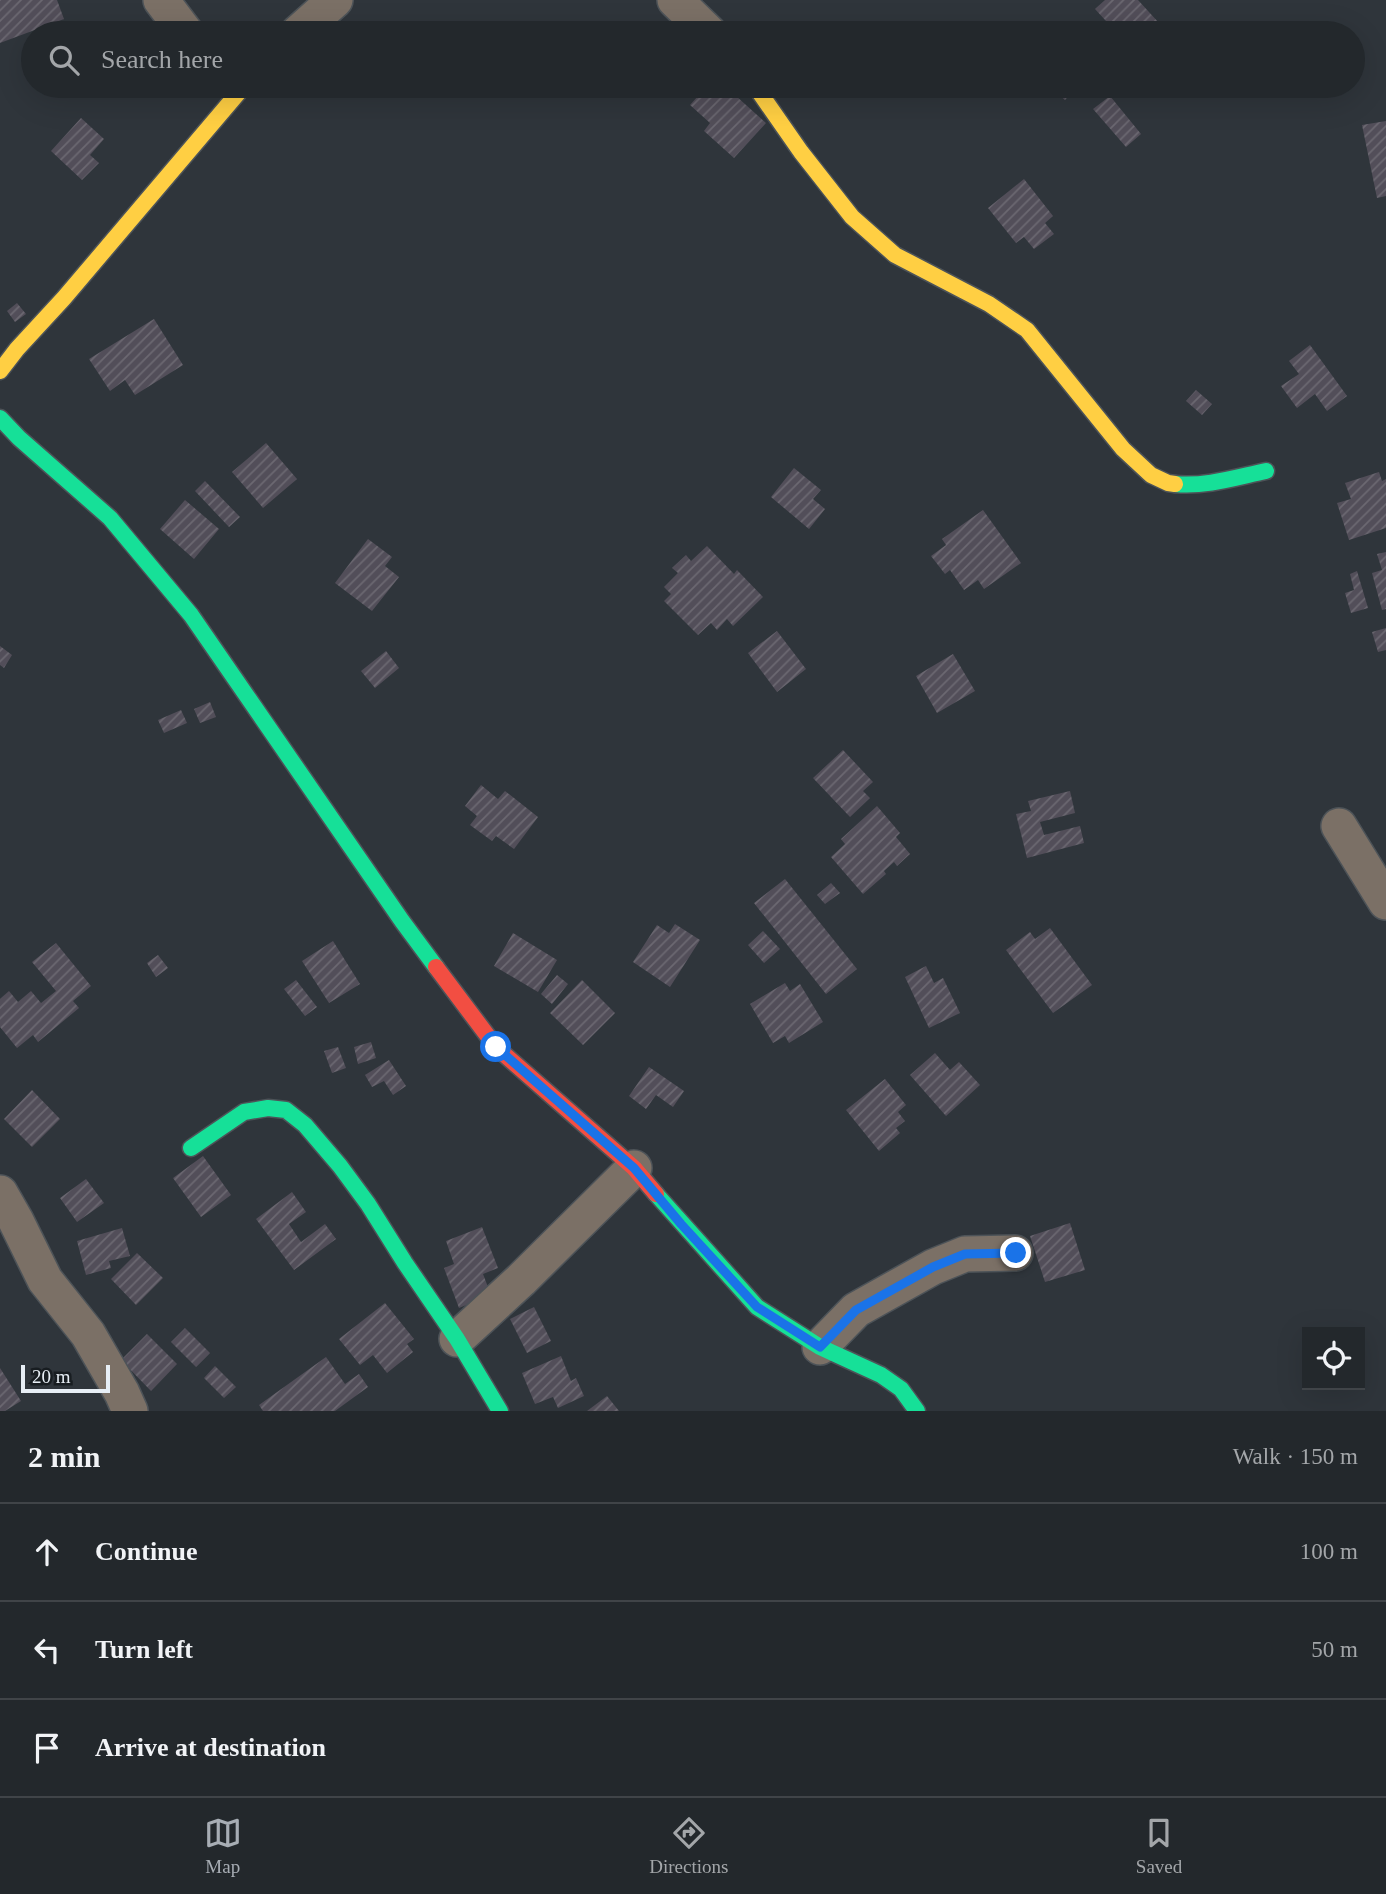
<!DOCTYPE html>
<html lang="en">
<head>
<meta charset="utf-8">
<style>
  body { margin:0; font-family:"Times New Roman",serif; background:#2f3438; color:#f1f3f6 }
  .controls { position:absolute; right:21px; bottom:21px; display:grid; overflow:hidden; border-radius:0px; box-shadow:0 7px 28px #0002 }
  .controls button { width:63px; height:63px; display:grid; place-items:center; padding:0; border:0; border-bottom:2px solid #404448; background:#23282c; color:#f1f3f6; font:35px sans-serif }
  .scale { position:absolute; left:21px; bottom:18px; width:89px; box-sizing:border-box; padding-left:7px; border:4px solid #e7eef5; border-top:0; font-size:19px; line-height:24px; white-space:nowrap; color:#e7eef5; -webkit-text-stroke:5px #181d21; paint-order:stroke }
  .stop { position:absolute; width:21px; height:21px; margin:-16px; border:5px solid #1a73e8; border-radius:50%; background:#fff }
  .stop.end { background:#1a73e8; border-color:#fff; box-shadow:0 2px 7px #0008 }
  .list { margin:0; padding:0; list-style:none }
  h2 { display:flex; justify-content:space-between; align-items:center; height:91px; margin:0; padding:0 28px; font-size:30px }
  h2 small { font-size:23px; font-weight:400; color:#a3a6a9 }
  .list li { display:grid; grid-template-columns:46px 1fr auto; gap:21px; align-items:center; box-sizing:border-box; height:98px; padding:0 28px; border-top:2px solid #404448 }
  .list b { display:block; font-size:26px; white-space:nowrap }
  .list em { font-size:23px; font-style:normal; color:#a3a6a9 }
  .icon { flex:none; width:38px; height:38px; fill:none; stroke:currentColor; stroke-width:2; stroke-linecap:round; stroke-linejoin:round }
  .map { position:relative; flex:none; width:1386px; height:1411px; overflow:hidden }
  .search { position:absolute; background:#23282c; box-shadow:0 7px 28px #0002; left:21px; right:21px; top:21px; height:77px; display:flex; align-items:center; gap:18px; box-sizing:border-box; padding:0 24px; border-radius:38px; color:#a3a6a9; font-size:26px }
  .sheet { height:385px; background:#23282c }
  nav { display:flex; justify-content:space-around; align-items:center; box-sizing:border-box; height:98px; border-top:2px solid #404448; background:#23282c; font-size:19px; color:#a3a6a9 }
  nav a { display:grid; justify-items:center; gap:4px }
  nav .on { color:#a7adb4 }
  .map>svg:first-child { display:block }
  .building { fill:url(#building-hatch) }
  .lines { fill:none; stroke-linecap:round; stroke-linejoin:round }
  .street-casing { stroke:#4d5358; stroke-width:38 }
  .fast-casing { stroke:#4d5358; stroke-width:19 }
  .slow-casing { stroke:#4d5358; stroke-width:19 }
  .jam-casing { stroke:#4d5358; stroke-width:19 }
  .street { stroke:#7b7066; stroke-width:35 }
  .fast { stroke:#16e098; stroke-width:16 }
  .slow { stroke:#ffcf43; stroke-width:16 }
  .jam { stroke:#f24e42; stroke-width:16 }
  .route { stroke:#1a73e8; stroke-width:9 }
</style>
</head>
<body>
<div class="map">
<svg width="1386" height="1411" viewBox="0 0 1386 1411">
  <defs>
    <pattern id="building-hatch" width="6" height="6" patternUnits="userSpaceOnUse" patternTransform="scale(1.75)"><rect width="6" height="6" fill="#524e59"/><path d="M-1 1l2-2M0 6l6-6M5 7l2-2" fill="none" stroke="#6b6871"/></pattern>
  </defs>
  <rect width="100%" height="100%" fill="#2f353b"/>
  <!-- building -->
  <path class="building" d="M0,0H57L64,19L0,43Z
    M1105,0H1138L1159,23L1148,33H1117L1095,9Z
    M707,86H725L766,123L734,158L704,131L710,123L690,105Z
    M1049,86H1077L1065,100Z
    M1110,96L1141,134L1126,147L1093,109Z
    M81,118L104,139L90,155L99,163L82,180L51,151Z
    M1386,121V196L1377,198L1362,125Z
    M1024,179L1053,216L1045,223L1054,234L1034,249L1024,237L1016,243L988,208Z
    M17,303L26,314L15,322L7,311Z
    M154,319L183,365L135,395L125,380L110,391L89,359Z
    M1310,345L1347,396L1327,411L1315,394L1297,408L1281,386L1299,374L1289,361Z
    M1196,390L1212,404L1202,415L1186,401Z
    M266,443L297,479L263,508L232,472Z
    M794,468L821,490L813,499L825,509L809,529L771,497Z
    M1379,472L1382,481L1386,479V528L1349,540L1337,503L1351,499L1345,483Z
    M205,481L240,517L229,527L195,491Z
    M185,500L219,529L194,559L160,529Z
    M983,510L1021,563L984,589L978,580L964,590L950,570L945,574L931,556L946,545L942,539Z
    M368,539L392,557L385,566L399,577L372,611L335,583Z
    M707,546L734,574L737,570L763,597L733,626L727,619L717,630L711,623L698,635L664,601L671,594L664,587L678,573L672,568L686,555L691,561Z
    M1386,552V609L1382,610L1372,573L1382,570L1377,554Z
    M1357,571L1368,608L1351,613L1345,593L1354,590L1350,574Z
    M1386,628V650L1378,652L1372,632Z
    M777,631L806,669L777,692L748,653Z
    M0,646L12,655L4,668L0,665Z
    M386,651L399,668L375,688L361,671Z
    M953,654L975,691L937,713L916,676Z
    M210,702L216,717L200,723L194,709Z
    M181,710L187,723L164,733L158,720Z
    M843,750L873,782L863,791L870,798L850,817L813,778Z
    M481,785L498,799L505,791L538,817L514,849L496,836L492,841L470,825L477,816L465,806Z
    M1070,791L1075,813L1040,822L1044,835L1080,826L1084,843L1027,858L1016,814L1031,811L1028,801Z
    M877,806L900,833L896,837L910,854L897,866L894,862L884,871L886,874L863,894L831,857L845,844L841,839Z
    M785,879L857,969L826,994L754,903Z
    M831,883L840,893L825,904L817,895Z
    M675,924L700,940L670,987L633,962L657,925L669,933Z
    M1050,928L1092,985L1053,1013L1006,950L1030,932L1035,939Z
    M763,931L780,949L764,963L748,945Z
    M513,933L557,960L538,992L494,966Z
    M333,941L360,984L329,1003L302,961Z
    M56,943L91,986L73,1001L79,1008L38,1042L33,1035L17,1048L0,1027V999L9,991L18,1002L31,991L41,1003L56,991L32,962Z
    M158,955L168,968L156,977L147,963Z
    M926,966L934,983L943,978L960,1013L929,1028L905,977Z
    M557,975L568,984L552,1004L541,994Z
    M296,980L317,1007L305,1016L284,989Z
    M582,980L615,1013L583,1045L550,1013Z
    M785,983L790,991L800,984L823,1022L789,1043L785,1036L773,1043L750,1004Z
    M371,1042L376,1058L358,1064L354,1047Z
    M338,1047L346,1068L332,1073L324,1051Z
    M935,1053L950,1070L959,1062L980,1085L946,1116L910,1075Z
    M389,1060L406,1086L393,1095L384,1081L372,1087L365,1075Z
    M649,1067L684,1091L673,1107L656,1095L646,1109L629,1096Z
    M885,1079L906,1105L898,1112L905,1121L896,1128L900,1133L879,1151L846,1110Z
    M32,1090L60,1119L32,1147L4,1119Z
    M203,1156L231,1195L201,1217L173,1178Z
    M86,1179L104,1203L77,1222L60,1198Z
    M292,1192L306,1212L289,1224L301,1242L325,1224L336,1239L294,1270L256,1219Z
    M1070,1223L1085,1270L1045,1282L1030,1236Z
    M482,1227L498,1268L483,1274L491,1295L459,1308L444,1268L454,1264L446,1241Z
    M122,1228L130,1256L109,1261L111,1268L86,1275L77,1241Z
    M137,1253L163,1278L136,1305L111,1279Z
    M385,1303L414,1339L407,1344L413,1352L387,1373L373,1355L360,1365L339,1339Z
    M534,1307L551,1341L527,1353L510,1319Z
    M185,1328L210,1353L196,1367L171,1342Z
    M147,1334L177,1364L151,1391L121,1360Z
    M561,1356L571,1381L576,1378L584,1396L558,1408L553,1397L535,1404L522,1373Z
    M326,1357L345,1384L359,1374L368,1387L335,1411H263L259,1405Z
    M215,1366L236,1387L224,1398L204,1378Z
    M0,1368L21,1401L5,1411H0Z
    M607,1396L619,1411H587Z"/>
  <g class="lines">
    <!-- street casing -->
    <g class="street-casing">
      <path id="street" d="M161,0L186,33
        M675,0L709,33
        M298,33L335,0
        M1339,826L1386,902
        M0,1193L16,1221L45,1280L88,1334L122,1393L130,1411
        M457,1339L521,1280L634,1168
        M820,1347L856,1310L933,1267L965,1254L1015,1253"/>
    </g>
    <!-- fast casing -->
    <g class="fast-casing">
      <path id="fast" d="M0,418L19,438L110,518L191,615L402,921L436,967
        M1175,484C1206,487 1237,477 1266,471
        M191,1148L244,1112L268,1108L286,1110L305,1125L340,1166L368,1204L405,1263L457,1339L500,1411
        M656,1194L757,1307L820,1347L881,1375L901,1389L917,1411"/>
    </g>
    <!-- slow casing -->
    <g class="slow-casing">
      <path id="slow" d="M755,86L801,152L852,217L895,255L989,304L1027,330L1123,449L1151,475L1168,483L1175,484
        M0,371L17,349L64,298L244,86"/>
    </g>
    <!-- jam casing -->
    <g class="jam-casing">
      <path id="jam" d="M436,967L496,1047L634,1168L656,1194"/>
    </g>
    <!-- street -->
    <use href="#street" class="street"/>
    <!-- fast -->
    <use href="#fast" class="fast"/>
    <!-- slow -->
    <use href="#slow" class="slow"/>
    <!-- jam -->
    <use href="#jam" class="jam"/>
  </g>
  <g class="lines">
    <!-- route -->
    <path class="route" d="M496,1047L634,1168L681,1224L757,1307L820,1347L856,1310L933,1267L965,1254L1016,1253"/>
  </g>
</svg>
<div class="controls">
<button><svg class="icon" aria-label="locate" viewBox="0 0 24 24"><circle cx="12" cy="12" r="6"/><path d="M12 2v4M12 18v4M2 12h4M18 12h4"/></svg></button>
</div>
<div class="scale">20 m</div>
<div class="stop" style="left:496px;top:1047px"></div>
<div class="stop end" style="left:1016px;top:1253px"></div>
<div class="search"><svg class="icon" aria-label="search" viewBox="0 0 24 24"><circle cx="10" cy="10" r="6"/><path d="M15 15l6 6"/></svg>Search here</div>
</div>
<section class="sheet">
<h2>2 min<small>Walk · 150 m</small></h2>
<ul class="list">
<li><svg class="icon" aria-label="ahead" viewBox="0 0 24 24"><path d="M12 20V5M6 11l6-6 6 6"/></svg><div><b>Continue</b></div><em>100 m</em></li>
<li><svg class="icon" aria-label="left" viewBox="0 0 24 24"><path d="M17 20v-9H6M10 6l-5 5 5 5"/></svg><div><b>Turn left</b></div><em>50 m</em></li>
<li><svg class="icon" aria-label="arrive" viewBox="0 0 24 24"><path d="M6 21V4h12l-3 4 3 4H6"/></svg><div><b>Arrive at destination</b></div></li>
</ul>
</section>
<nav>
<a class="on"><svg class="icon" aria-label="map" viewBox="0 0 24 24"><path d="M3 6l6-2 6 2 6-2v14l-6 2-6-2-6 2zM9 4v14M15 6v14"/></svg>Map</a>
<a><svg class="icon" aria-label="directions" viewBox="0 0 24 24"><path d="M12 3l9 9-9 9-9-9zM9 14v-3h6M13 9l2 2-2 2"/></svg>Directions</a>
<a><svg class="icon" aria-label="saved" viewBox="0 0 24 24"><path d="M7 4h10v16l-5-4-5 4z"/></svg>Saved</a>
</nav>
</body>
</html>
